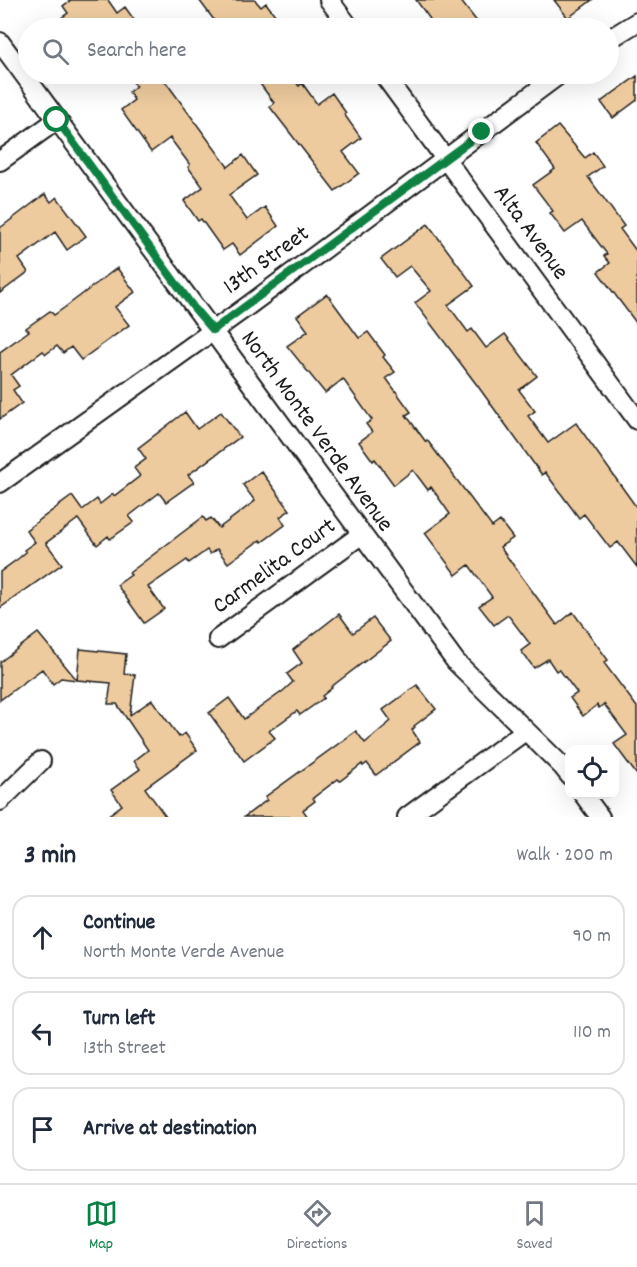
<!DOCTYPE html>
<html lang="en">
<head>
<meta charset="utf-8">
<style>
  body { margin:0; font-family:Dekko,sans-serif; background:#f6f6f7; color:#1f2937 }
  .controls { position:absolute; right:18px; bottom:18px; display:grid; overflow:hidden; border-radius:12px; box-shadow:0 6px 24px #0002 }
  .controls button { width:54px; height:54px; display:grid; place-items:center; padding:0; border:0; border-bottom:2px solid #e0e1e3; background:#fff; color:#1f2937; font:30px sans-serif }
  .stop { position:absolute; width:18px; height:18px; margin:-14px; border:4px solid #0b8043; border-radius:50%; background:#fff }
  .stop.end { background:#0b8043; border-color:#fff; box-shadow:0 2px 6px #0008 }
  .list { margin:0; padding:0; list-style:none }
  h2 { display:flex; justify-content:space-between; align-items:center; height:78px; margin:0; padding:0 24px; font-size:26px }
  h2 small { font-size:20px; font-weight:400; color:#747a83 }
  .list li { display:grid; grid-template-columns:39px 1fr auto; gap:18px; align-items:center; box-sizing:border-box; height:84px; margin:0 12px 12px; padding:0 12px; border:2px solid #e0e1e3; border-radius:18px }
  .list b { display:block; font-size:22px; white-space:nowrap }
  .list p { margin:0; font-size:20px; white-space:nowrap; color:#747a83 }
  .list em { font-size:20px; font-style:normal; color:#747a83 }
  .icon { flex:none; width:33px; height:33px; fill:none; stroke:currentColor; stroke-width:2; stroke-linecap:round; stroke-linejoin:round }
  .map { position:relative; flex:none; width:637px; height:817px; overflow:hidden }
  .search { position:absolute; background:#fff; box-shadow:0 6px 24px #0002; left:18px; right:18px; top:18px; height:66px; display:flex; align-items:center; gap:15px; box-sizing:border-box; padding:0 21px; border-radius:33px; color:#747a83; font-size:22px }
  .sheet { height:366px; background:#fff }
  nav { display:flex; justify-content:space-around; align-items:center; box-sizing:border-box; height:84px; border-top:2px solid #e0e1e3; background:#fff; font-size:16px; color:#747a83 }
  nav a { display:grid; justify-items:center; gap:3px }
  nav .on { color:#0b8043 }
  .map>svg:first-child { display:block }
  .building { fill:#eecb9f; stroke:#1c1c1c; stroke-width:1.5 }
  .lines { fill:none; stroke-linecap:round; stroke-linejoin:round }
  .minor-casing { stroke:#1c1c1c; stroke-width:22 }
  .minor { stroke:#fff; stroke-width:18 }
  .route { stroke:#0b8043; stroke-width:8 }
  .labels { text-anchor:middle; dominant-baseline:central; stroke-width:5; stroke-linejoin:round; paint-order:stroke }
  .street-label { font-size:24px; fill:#1c1c1c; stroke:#fff }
</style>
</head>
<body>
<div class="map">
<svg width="637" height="817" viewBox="0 0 637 817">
  <rect width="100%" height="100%" fill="#fff"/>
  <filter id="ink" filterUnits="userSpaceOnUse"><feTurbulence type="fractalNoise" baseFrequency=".0167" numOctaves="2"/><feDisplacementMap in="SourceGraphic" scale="12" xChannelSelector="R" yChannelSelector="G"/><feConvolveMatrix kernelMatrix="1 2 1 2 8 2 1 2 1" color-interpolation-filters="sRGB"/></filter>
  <g filter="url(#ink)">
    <!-- building -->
    <path class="building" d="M71,0H108L117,13L125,7L140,28H47L68,13L63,6Z
      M199,0H255L261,7L266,3L285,28H220Z
      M416,0H460L482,28H417L430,19Z
      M554,0H592L568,18Z
      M127,74H160L228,167L243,155L257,175L229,195L247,220L265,207L278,226L240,255L232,244L223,250L201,219L198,221L184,201L203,187L188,167L190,165L170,138L151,152L121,110L134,100L129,92L136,86Z
      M253,74H290L299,86L302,83L317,104L332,93L346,113L344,114L361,138L343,152L359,173L335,191L270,107L274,103Z
      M637,76V100L613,118L601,102Z
      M558,126L585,158L593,152L603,166L588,177L624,226L620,229L637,252V324L598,272L610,263L604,256L607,254L582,221L565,233L550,213L553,211L533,185L555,169L536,143Z
      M45,194L51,202L57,197L86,236L67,250L55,232L19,259L28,272L0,293V228Z
      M428,224L474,286L448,305L468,332L472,329L486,348L505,334L537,376L519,390L535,411L528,416L548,443L576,423L637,508V567L618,542L610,548L584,514L579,518L545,472L542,475L477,385L415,303L431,291L410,266L395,277L381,259Z
      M117,268L135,292L115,307L129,325L81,360L71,347L63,353L57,346L46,354L43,351L11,375L19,386L13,390L22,403L0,419V352L29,331L26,328L50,311L54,315L64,308Z
      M327,294L359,338L368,332L385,355L383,357L395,372L386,378L411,412L406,415L426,442L427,440L492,527L500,521L513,538L500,547L557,625L573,612L608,660L604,663L637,707V775L614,744L627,735L604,704L599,708L597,705L583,716L570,698L577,693L559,669L556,671L548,659L534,668L521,651L530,644L508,615L494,625L479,606L492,597L469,565L456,575L425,533L450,514L431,487L428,490L413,470L394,485L375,459L373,461L359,442L372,432L366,424L372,420L343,379L325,393L287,346L308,331L297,316Z
      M185,412L197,429L221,412L240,437L188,475L194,482L166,502L159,493L129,516L134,522L110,539L108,536L97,545L78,519L46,543L62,564L0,608V572L19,558L26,552L24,550L35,542L26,530L72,496L82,510L97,499L100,504L113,494L114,496L140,476L134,468L146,459L138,448Z
      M261,471L290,510L280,517L285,525L262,542L260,540L228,563L217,549L210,554L207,550L189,563L187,560L148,587L164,609L144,623L117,585L131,575L129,573L203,517L206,521L211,518L219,528L255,501L243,485Z
      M339,614L353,633L373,618L391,641L331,687L332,688L322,696L324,698L300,715L297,711L269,731L275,738L244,761L209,713L229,698L244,719L283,691L293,682L287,674L302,663L293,650Z
      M38,633L77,680L61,678L53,684L42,669L0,700V662Z
      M80,649L126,654L124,674L135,675L130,715L152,700L179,737L185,733L197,750L145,788L166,817H106L122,805L111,790L140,769L134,761L148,750L117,704H108L111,683L77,680Z
      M417,685L436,709L414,726L415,727L412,730L420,742L376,775L367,763L363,766L362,764L340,781L338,779L313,798L315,801L303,810L308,817H244L267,800L265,797L356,731L365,743L391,721L383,710Z"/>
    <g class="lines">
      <!-- minor casing -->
      <g class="minor-casing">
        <path id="minor" d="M329,0L350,28
          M608,40L637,22
          M0,42L456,662L562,766L570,776
          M383,74L637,420
          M0,161L57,120
          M0,483L245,308L560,74
          M218,639L362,534
          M583,794L600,817
          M0,801L41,761
          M407,817L525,731"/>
      </g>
      <!-- minor -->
      <use href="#minor" class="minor"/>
    </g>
  </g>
  <g class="lines" filter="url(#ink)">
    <!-- route -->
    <path class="route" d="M57,120L194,308L213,330L482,132"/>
  </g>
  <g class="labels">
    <!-- street labels -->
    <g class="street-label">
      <text transform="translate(530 233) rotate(54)">Alta Avenue</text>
      <text transform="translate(267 261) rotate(-36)">13th Street</text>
      <text transform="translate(316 432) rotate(54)">North Monte Verde Avenue</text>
      <text transform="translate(275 567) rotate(-36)">Carmelita Court</text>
    </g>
  </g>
</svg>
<div class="controls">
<button><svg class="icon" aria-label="locate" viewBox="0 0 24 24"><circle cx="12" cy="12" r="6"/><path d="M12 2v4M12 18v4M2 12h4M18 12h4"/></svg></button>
</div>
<div class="stop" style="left:57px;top:120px"></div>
<div class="stop end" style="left:482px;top:132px"></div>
<div class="search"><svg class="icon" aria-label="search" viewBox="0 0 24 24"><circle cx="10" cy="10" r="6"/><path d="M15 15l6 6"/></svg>Search here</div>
</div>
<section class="sheet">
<h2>3 min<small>Walk · 200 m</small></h2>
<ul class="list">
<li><svg class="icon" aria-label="ahead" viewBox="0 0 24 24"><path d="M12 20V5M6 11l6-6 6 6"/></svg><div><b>Continue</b><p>North Monte Verde Avenue</p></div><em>90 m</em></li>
<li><svg class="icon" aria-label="left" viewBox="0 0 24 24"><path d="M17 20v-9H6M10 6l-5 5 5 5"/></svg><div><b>Turn left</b><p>13th Street</p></div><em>110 m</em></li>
<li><svg class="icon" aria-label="arrive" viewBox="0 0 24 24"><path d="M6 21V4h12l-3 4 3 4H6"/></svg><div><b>Arrive at destination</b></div></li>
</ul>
</section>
<nav>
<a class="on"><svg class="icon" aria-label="map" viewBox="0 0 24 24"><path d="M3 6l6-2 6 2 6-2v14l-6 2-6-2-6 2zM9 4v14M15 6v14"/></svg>Map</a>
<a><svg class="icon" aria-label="directions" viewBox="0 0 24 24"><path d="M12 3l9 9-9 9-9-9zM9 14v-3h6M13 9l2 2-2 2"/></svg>Directions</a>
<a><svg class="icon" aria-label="saved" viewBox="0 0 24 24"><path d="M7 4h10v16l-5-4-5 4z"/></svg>Saved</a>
</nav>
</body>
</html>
